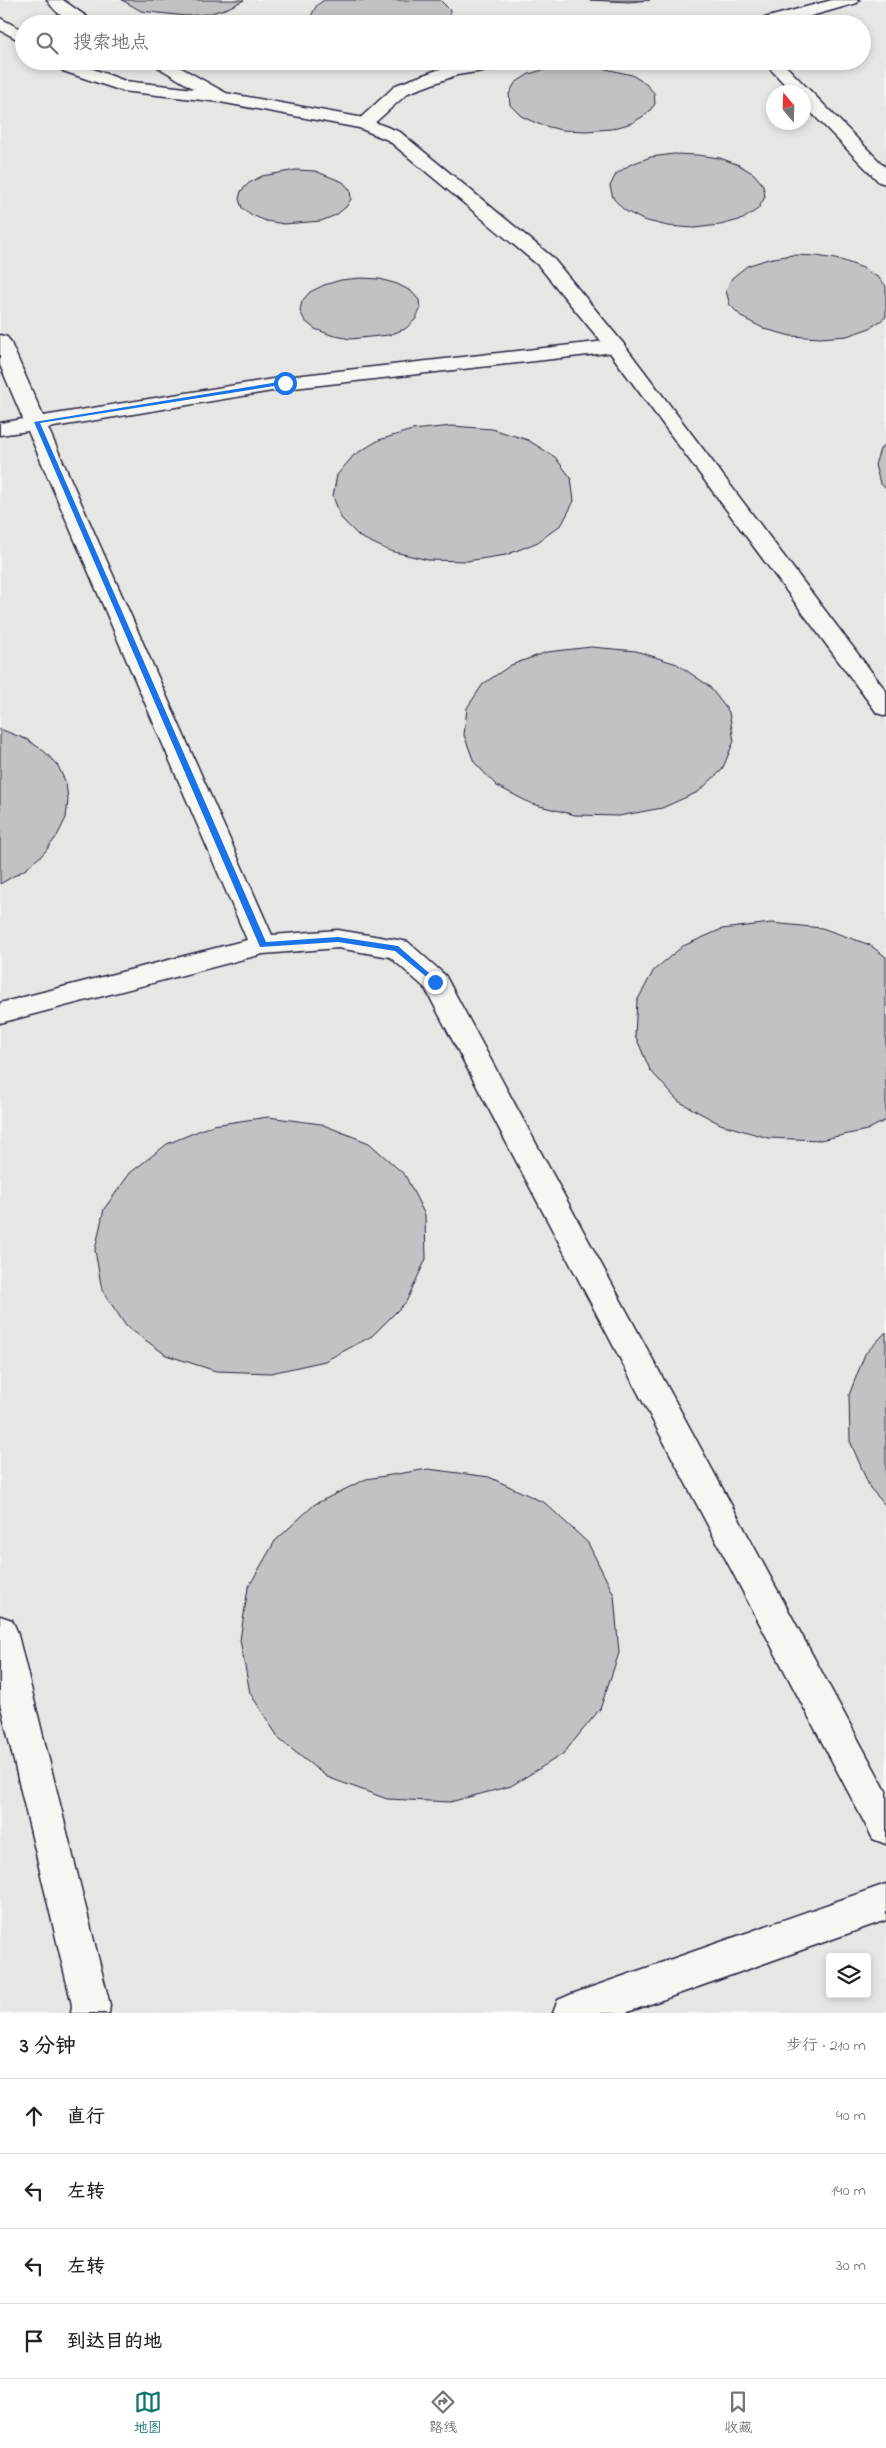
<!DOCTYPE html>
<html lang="zh">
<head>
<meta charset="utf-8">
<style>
  body { margin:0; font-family:"Indie Flower","LXGW WenKai TC",sans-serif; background:#f2f2f2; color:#202124 }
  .controls { position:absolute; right:15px; bottom:15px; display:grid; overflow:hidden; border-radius:5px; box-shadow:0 2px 8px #0003 }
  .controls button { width:45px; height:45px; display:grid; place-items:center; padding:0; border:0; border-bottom:1px solid #e0e0e0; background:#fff; color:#202124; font:25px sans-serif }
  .compass { position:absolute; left:766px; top:85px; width:45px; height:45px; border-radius:50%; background:#fff; box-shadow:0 2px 8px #0003; rotate:341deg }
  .stop { position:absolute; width:15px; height:15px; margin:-11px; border:4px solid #1a73e8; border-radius:50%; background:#fff }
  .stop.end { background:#1a73e8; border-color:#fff; box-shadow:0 1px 5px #0008 }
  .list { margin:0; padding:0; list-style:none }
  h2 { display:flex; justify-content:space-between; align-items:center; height:65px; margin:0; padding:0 20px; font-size:21px }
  h2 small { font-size:16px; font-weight:400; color:#757577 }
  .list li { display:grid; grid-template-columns:32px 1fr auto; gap:15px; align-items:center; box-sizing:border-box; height:75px; padding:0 20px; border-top:1px solid #e0e0e0 }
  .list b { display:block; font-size:19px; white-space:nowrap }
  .list em { font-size:16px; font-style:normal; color:#757577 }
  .icon { flex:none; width:28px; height:28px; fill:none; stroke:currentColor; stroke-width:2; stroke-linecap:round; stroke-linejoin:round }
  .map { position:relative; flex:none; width:886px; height:2013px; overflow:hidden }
  .search { position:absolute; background:#fff; box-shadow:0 2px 8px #0003; left:15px; right:15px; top:15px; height:55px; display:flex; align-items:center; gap:12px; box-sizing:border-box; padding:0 18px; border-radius:28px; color:#757577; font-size:19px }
  .sheet { height:365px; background:#fff }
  nav { display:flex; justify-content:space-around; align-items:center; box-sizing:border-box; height:70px; border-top:1px solid #e0e0e0; background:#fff; font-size:14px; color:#757577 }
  nav a { display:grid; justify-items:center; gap:2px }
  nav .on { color:#0f766e }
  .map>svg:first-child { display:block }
  .built { fill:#e6e6e4; fill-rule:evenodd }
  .building { fill:#c2c2c4; stroke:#22223b }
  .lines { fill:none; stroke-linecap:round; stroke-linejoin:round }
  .lane-casing { stroke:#22223b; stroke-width:3 }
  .street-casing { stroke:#22223b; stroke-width:3 }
  .lane { fill:#f6f6f2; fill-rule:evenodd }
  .street { fill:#f6f6f2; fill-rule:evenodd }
  .route { fill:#1a73e8 }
</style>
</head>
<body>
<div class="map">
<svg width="886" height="2013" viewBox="0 0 886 2013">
  <rect width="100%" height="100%" fill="#f6f6f2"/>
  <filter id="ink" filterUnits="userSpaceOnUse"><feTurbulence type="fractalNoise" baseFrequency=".02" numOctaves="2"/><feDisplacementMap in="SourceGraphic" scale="10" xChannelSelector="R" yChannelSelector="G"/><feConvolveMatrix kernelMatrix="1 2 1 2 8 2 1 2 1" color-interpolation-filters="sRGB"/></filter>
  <g filter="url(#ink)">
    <!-- built -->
    <path class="built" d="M0,0H886V2013H0ZM24,24H862V61H24ZM774,92H804V122H774ZM830,1957H867V1994H830Z"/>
    <!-- building -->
    <path class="building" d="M122,0H244L228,8L208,14L185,16L141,11Z
      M324,0H440L450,10V19L447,24H314L312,14L317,5Z
      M589,0H650L629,2Z
      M571,66H593L632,75L646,84L654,93L655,104L647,114L632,123L611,129L586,131L561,130L538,124L521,116L510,105L509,94L515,83L529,74L549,68Z
      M674,154L697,155L720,158L739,165L754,174L763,185L765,197L758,209L743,219L720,225L694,228L668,226L643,220L624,210L613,198L610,186L616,174L631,164L651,157Z
      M296,170L315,171L343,182L350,190L351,199L346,207L336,215L321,221L284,224L266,221L252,215L242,208L239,199L241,191L249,183L262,176Z
      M792,255L817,256L841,260L863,268L879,278L886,286V317L870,328L847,336L820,338L791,336L765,329L743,318L730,305L726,291L732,278L747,266L768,259Z
      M360,278L380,279L397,284L411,291L419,300L420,310L415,320L405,329L389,335L350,339L331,335L315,329L305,321L300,311L302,301L310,292L324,285L341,280Z
      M452,426L492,429L528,440L555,457L571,478L574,501L562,524L538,542L506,555L467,561L428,560L390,551L360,537L341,518L333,496L337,475L354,455L379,440L412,430Z
      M886,444V489L880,483L875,465L880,449Z
      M591,647L636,651L677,664L709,686L729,712L734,741L722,770L698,792L662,808L619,816L575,815L532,804L497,786L474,762L464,735L467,708L483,684L511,665L547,652Z
      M0,729L28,740L45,752L58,766L66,783L68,800L66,818L57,836L44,853L26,869L0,884Z
      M771,923L822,928L870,945L886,957V1120L867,1130L820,1140L768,1138L720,1124L678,1101L650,1070L635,1035L637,1001L654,970L683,946L722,929Z
      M268,1117L321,1124L369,1143L405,1175L425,1215L426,1259L406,1302L372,1336L325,1361L271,1373L216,1371L166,1355L126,1326L102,1290L95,1250L104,1209L130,1173L167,1144L213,1125Z
      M886,1332V1506L870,1488L850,1441L849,1395L865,1354Z
      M428,1469L489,1477L545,1503L588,1543L614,1595L619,1653L600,1709L563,1754L511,1786L450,1802L387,1799L327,1777L280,1740L250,1693L240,1640L248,1588L275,1541L315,1504L366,1479Z"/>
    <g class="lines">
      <!-- lane casing -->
      <g class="lane-casing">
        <path id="lane" d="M47,0H63L97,24C75,24 60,20 47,0Z
          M832,0H859L857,3L783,24H755L757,20Z
          M148,61H169L226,93L229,97L226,101H214Z
          M478,61H523L521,65L515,66L457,75L408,93L370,127H358L355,123L396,85L448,66Z
          M763,61H781L886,168V184L879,182L804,105V92H792Z
          M0,335L7,337L10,341L43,416L285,377L615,340L622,342L625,346L622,350L615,352L285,389L48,428L272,935L338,930L398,940L408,942L445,975L886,1791V1844L873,1839L425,988L390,957L338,948L263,954L0,1023V1003L247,940L28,431L0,435V423L23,419L0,365Z
          M0,1616L12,1620L17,1631L110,2005L109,2013H71L72,2005L0,1703Z
          M886,1884V1920L625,2013H553L558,2000L572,1994Z"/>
      </g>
      <!-- street casing -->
      <g class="street-casing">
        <path id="street" d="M0,18L24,31V43L0,30Z
          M53,61H72L125,81L220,92L364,118L400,132L552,257L622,342L886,691V716L877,713L608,350L538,265L388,140L359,128L220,102L122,91L63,71Z"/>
      </g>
      <!-- lane -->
      <use href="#lane" class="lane"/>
      <!-- street -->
      <use href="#street" class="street"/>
    </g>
  </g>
  <!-- route -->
  <path class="route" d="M285,381L287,384L40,423L266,942L338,937L398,946L437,980V984H435L395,951L338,942L260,947L34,422Z"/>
</svg>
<div class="controls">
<button><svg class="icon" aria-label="layers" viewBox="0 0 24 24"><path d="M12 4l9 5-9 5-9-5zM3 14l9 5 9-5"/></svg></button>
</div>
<svg class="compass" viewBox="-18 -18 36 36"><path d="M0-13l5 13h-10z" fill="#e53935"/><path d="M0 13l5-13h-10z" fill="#757577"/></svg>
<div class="stop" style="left:285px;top:383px"></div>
<div class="stop end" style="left:435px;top:982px"></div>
<div class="search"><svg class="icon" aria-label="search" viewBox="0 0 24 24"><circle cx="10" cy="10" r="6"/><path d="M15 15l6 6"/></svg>搜索地点</div>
</div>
<section class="sheet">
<h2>3 分钟<small>步行 · 210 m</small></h2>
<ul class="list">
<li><svg class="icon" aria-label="ahead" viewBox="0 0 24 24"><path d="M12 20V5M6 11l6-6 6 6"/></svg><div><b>直行</b></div><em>40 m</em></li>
<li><svg class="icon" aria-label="left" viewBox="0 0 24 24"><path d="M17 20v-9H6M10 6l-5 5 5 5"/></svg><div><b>左转</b></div><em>140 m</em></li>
<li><svg class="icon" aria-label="left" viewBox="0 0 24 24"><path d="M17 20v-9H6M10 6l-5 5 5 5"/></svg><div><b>左转</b></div><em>30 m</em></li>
<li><svg class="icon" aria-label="arrive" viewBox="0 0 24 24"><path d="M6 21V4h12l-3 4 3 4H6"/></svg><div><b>到达目的地</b></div></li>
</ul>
</section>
<nav>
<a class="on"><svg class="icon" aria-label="map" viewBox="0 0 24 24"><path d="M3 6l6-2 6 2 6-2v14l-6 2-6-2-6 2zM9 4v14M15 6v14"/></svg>地图</a>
<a><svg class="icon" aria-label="directions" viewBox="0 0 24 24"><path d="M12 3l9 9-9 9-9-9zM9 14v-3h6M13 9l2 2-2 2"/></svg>路线</a>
<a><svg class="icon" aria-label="saved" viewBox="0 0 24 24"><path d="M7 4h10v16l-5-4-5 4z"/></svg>收藏</a>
</nav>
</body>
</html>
